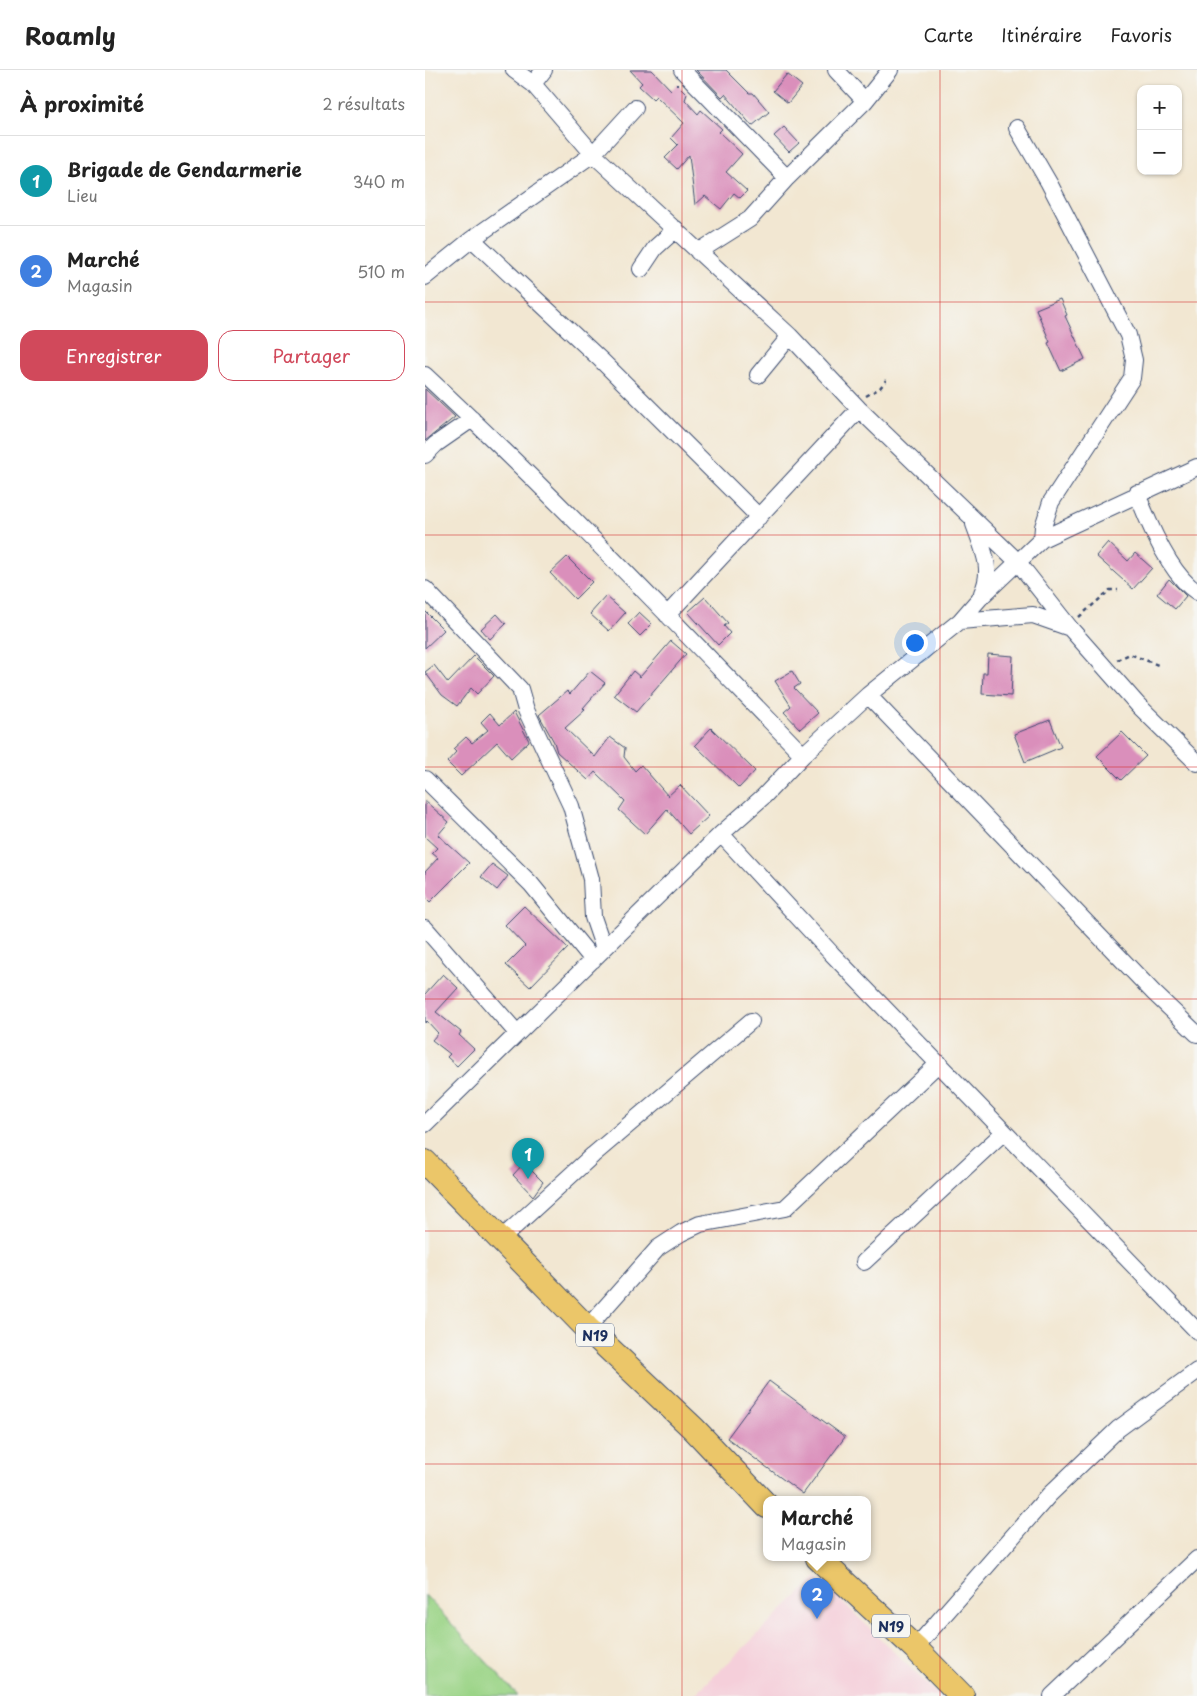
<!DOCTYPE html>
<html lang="fr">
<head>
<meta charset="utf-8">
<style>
  body { margin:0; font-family:"Playpen Sans",sans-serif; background:#f6f6f6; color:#222 }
  .controls { position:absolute; right:15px; top:15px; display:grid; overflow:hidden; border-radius:10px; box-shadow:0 1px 4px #0004 }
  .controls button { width:45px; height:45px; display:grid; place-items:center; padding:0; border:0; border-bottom:1px solid #e0e0e0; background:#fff; color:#222; font:25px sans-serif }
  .you { position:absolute; left:489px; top:572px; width:18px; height:18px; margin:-12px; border:4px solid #fff; border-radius:50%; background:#1a73e8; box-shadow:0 0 0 8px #1a73e833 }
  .badge { display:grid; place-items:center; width:32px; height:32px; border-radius:50%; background:#d1495b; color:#fff; font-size:16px; font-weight:700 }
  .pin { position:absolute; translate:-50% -41px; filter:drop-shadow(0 1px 2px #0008) }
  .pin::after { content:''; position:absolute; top:26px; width:18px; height:15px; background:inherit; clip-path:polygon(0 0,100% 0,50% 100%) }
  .popup { position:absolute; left:338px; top:1426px; width:108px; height:65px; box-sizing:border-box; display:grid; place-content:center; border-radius:10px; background:#fff; filter:drop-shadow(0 1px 4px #0005); font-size:16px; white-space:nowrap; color:#767676 }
  .popup b { font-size:19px; color:#222 }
  .popup::after { content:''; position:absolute; left:50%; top:100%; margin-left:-10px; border:10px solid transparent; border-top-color:#fff }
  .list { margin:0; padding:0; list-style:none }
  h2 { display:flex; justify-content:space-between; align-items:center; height:65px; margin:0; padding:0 20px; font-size:21px }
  h2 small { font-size:16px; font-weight:400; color:#767676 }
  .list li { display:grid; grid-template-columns:32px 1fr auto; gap:15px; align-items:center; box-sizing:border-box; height:90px; padding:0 20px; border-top:1px solid #e0e0e0 }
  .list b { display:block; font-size:19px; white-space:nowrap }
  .list p { margin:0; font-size:16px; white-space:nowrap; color:#767676 }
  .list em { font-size:16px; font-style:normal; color:#767676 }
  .actions { display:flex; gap:10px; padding:15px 20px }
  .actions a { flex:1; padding:11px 0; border:1px solid #d1495b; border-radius:15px; text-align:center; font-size:18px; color:#d1495b }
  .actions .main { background:#d1495b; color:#fff }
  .map { position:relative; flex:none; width:772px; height:1626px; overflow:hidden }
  header { display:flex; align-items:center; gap:30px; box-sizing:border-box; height:70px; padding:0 25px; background:#fff; border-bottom:1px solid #e0e0e0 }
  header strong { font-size:24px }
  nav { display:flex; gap:28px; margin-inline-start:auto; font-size:18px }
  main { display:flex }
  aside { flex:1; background:#fff }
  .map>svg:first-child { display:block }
  .built { fill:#f5cfda }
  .green { fill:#9bd487; stroke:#5b8272 }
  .building { fill:#da8fbb }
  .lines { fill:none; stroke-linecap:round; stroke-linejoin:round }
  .minor-casing { stroke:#3b4b6f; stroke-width:18 }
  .highway-casing { stroke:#3b4b6f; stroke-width:26 }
  .path { stroke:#3b4b6f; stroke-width:2.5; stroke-dasharray:4 4; stroke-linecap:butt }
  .minor { stroke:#fff; stroke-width:16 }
  .highway { stroke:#ebc669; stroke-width:24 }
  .grid { fill:none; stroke:#d62828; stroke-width:1; stroke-opacity:0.55 }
  .labels { text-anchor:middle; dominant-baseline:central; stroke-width:4; stroke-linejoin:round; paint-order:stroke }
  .shield { fill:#f6f6f2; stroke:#5d6b8a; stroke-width:1 }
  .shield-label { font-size:14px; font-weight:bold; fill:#1b2f5e }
</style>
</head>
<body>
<header>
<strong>Roamly</strong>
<nav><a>Carte</a><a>Itinéraire</a><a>Favoris</a></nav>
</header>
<main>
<aside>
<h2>À proximité<small>2 résultats</small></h2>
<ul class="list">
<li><span class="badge" style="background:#0f9aa8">1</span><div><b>Brigade de Gendarmerie</b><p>Lieu</p></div><em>340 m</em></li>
<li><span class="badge" style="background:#3f7fe0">2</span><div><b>Marché</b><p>Magasin</p></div><em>510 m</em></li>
</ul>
<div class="actions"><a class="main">Enregistrer</a><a>Partager</a></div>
</aside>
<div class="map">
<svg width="772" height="1626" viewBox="0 0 772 1626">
  <rect width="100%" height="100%" fill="#f6f6f2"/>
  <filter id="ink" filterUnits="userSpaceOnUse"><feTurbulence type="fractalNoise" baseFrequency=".02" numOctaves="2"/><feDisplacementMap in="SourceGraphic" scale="10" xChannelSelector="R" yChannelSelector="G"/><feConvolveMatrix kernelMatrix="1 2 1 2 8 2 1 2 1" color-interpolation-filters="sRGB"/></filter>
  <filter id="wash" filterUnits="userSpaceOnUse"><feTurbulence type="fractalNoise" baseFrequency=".0096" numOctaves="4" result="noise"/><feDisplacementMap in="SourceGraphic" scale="20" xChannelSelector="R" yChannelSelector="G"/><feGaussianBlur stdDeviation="1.12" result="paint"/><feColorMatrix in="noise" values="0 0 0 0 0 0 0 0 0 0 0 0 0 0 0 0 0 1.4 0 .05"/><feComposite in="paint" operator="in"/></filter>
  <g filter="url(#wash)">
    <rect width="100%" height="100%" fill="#f2e7d2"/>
    <!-- built -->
    <path class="built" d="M392,1507L514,1626H268L305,1591Z"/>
    <!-- green -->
    <path class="green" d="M0,1525L93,1626H0Z"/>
    <g id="blocks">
      <!-- building -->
      <path class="building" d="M205,0H227L246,20L252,14L262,24L260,30L273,44L276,40L297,59L294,62L317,84L301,102L322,121L315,128L309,123L296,139L280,126L270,135L264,85L252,99L240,88L253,75L246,68L259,53L231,26L228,29L214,16L217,13Z
        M271,0H301L324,23H328L344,42L327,56L300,24L297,27Z
        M362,4L377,16L363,33L348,21Z
        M359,57L374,73L364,82L349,66Z
        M635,229L642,245L640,246L660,289L636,301L623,273L625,272L611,239Z
        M0,319L30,347L0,371Z
        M683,472L703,491L710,483L727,498L708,519L671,486Z
        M142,487L167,512L150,529L125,503Z
        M744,509L761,526L750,539L732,524Z
        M181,526L200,543L184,561L165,544Z
        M280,527L303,553L299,556L305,563L293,575L263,542Z
        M0,541L19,560L0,578Z
        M214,542L227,554L215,566L203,554Z
        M72,544L81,554L65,569L56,559Z
        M246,571L261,584L211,642L189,625L208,601L215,607Z
        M563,584L588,586L586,626L557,624L558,603H562Z
        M49,586L69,606L52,624L46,618L32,636L17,625L0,602L9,595L23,613Z
        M165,601L180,613L158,638L160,640L140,658L170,687L185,667L200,678L199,687L210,701L216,695L243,726L255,715L284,746L264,764L242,739L220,764L194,740L200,731L170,702L163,710L132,682L129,672L114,645L142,621L145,624Z
        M367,601L375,614L369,618L393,643L375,659L359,642L366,636L350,611Z
        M89,642L104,671L86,688L72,672L36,706L22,692L31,682L28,679L41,667L47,673L63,660L56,652L65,643L75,655Z
        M625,650L636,677L600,692L589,664Z
        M286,658L330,701L314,718L270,675Z
        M697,662L721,686L696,710L672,686Z
        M0,731L24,752L13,765L44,793L5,832L0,827V802L13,788L7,783L12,778L0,767Z
        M67,794L83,806L72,820L56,807Z
        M99,836L143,878L105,917L81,895L100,876L80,855Z
        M18,904L33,918L11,942L36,962L34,965L49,979L32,996L22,987L25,984L7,970L13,963L2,951L0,953V924Z
        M99,1093L118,1112L108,1126L88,1105Z
        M344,1311L420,1367L378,1424L302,1368Z"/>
    </g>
  </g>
  <g filter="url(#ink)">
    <use href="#blocks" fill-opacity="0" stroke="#3b4b6f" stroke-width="1"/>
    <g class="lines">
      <!-- minor casing -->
      <g class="minor-casing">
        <path id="minor" d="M89,0L108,14L168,84L365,266L434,339L592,491L645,558L713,635L772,693
          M257,0L362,108
          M411,0L440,31
          M108,14L119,0
          M592,58L624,113L703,265L709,290L707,308L626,432L618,457L617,469
          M47,169L176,290L334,447
          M273,182L325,149L362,108L440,31L465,0
          M216,199L230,178L251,159
          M0,207L47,169L168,84L210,38
          M0,305C131,427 254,557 378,685
          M333,305L365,266
          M0,385L11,374L47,349
          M712,423C723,452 745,505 772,522
          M549,454C557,477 569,499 557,523
          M0,519L95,619L101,640L146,736L166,809L168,847L179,879
          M242,545L434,339
          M535,551L608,545L645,558
          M443,625L729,923L772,964
          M0,709L106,814L168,890
          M296,764L407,884L772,1261
          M0,858L92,963
          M0,1054L296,764L339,726L378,685L443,625L535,551L555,528L617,469L772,397
          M76,1169L168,1085L326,951
          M439,1192L579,1062
          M162,1258L233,1178L256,1163L275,1154L360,1138L514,993
          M490,1578L624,1425L693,1359L772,1301
          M627,1626L772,1489"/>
      </g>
      <!-- highway casing -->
      <g class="highway-casing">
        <path id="highway" d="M0,1092L162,1258L269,1359L342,1436
          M393,1488L490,1578L537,1626"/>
      </g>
      <!-- path -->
      <path class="path" d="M441,326L455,318L461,310
        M654,547L685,520H693
        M692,590L705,584L733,595"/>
      <!-- minor -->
      <use href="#minor" class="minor"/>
      <!-- highway -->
      <use href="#highway" class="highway"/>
    </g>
  </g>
  <!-- grid -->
  <path class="grid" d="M257,0V1626M515,0V1626M0,232H772M0,465H772M0,697H772M0,929H772M0,1161H772M0,1394H772"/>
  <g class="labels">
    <!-- shield labels -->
    <g class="shield">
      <rect x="151" y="1253.5" width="38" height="23" rx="4"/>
      <rect x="447" y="1544.5" width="38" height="23" rx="4"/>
    </g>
    <g class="shield-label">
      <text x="170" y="1265">N19</text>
      <text x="466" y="1556">N19</text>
    </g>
  </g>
</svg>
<div class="controls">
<button>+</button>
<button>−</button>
</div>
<div class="you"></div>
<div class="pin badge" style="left:103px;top:1109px;background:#0f9aa8">1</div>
<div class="pin badge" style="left:392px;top:1549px;background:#3f7fe0">2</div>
<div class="popup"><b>Marché</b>Magasin</div>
</div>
</main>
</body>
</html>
